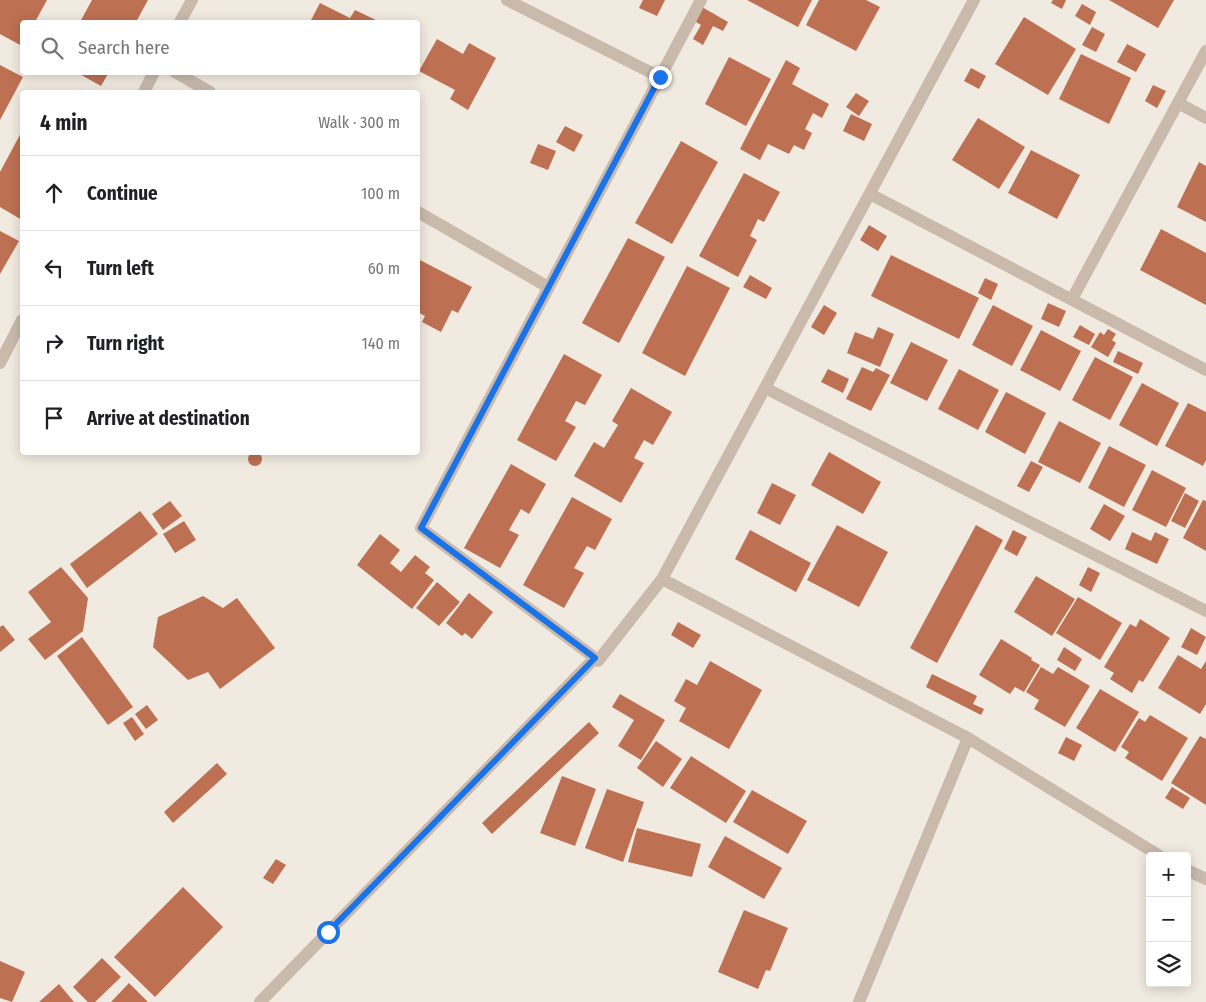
<!DOCTYPE html>
<html lang="en">
<head>
<meta charset="utf-8">
<style>
  body { margin:0; font-family:"Fira Sans Condensed",sans-serif; background:#f2f2f2; color:#202124 }
  .controls { position:absolute; right:15px; bottom:15px; display:grid; overflow:hidden; border-radius:5px; box-shadow:0 2px 12px #0003 }
  .controls button { width:45px; height:45px; display:grid; place-items:center; padding:0; border:0; border-bottom:1px solid #e0e0e0; background:#fff; color:#202124; font:25px sans-serif }
  .stop { position:absolute; width:15px; height:15px; margin:-11px; border:4px solid #1a73e8; border-radius:50%; background:#fff }
  .stop.end { background:#1a73e8; border-color:#fff; box-shadow:0 1px 5px #0008 }
  .list { margin:0; padding:0; list-style:none }
  h2 { display:flex; justify-content:space-between; align-items:center; height:65px; margin:0; padding:0 20px; font-size:21px }
  h2 small { font-size:16px; font-weight:400; color:#757577 }
  .list li { display:grid; grid-template-columns:32px 1fr auto; gap:15px; align-items:center; box-sizing:border-box; height:75px; padding:0 20px; border-top:1px solid #e0e0e0 }
  .list b { display:block; font-size:19px; white-space:nowrap }
  .list em { font-size:16px; font-style:normal; color:#757577 }
  .icon { flex:none; width:28px; height:28px; fill:none; stroke:currentColor; stroke-width:2; stroke-linecap:round; stroke-linejoin:round }
  .map { position:relative; flex:none; width:1206px; height:1002px; overflow:hidden }
  .search { position:absolute; background:#fff; box-shadow:0 2px 12px #0003; left:20px; top:20px; width:400px; height:55px; display:flex; align-items:center; gap:12px; box-sizing:border-box; padding:0 18px; border-radius:5px; color:#757577; font-size:19px }
  .panel { position:absolute; background:#fff; box-shadow:0 2px 12px #0003; left:20px; top:90px; width:400px; height:365px; border-radius:5px }
  .map>svg:first-child { display:block }
  .building { fill:#bd7052 }
  .lines { fill:none; stroke-linecap:round; stroke-linejoin:round }
  .minor { stroke:#c9baac; stroke-width:12 }
  .route { stroke:#1a73e8; stroke-width:6 }
</style>
</head>
<body>
<div class="map">
<svg width="1206" height="1002" viewBox="0 0 1206 1002">
  <rect width="100%" height="100%" fill="#f1eae0"/>
  <!-- building -->
  <path class="building" d="M0,0H47L35,22H22V46L0,34Z
    M92,0H148L136,22H80Z
    M643,0H665L657,16L639,8Z
    M747,0H812L798,27Z
    M819,0H866L880,7L856,51L806,25Z
    M1053,0H1066L1062,9L1051,3Z
    M1109,0H1174L1158,28Z
    M320,3L350,18L355,10L378,21L377,22H310Z
    M1082,4L1096,12L1090,25L1075,16Z
    M702,7L728,22L723,31L713,26L703,45L693,39L701,25L694,21Z
    M1024,17L1076,49L1048,95L995,64Z
    M1092,27L1105,34L1096,52L1082,45Z
    M437,39L463,54L469,43L496,58L468,110L450,99L455,90L419,71Z
    M1127,44L1146,54L1136,72L1117,62Z
    M1081,54L1131,78L1109,124L1059,99Z
    M729,57L771,79L746,126L705,104Z
    M786,60L800,68L792,84L829,104L822,118L813,113L805,129L812,133L804,150L794,145L789,154L768,144L760,160L740,149Z
    M0,65L23,77L0,120Z
    M971,68L986,76L979,89L964,81Z
    M76,72H109L101,86Z
    M1153,85L1166,91L1157,108L1145,101Z
    M856,93L869,101L859,116L846,107Z
    M851,114L872,124L864,141L843,131Z
    M978,118L1025,147L999,189L952,160Z
    M565,126L583,135L574,152L556,142Z
    M22,131V220L0,207V172Z
    M681,141L718,162L672,244L635,223Z
    M538,144L556,151L548,170L530,163Z
    M1031,150L1080,175L1057,219L1008,193Z
    M1199,162L1206,166V222L1177,207Z
    M744,173L780,192L764,222L758,219L750,236L757,240L738,277L699,256Z
    M869,225L887,236L878,251L860,240Z
    M1161,229L1206,253V305L1140,270Z
    M0,231L19,241L0,274Z
    M628,238L665,257L619,343L582,323Z
    M891,255L979,298L959,339L871,296Z
    M418,259L472,287L458,313L452,310L441,332L422,322L425,316L418,312Z
    M687,266L730,288L685,376L642,353Z
    M750,275L772,288L766,299L743,287Z
    M985,278L998,284L991,300L978,293Z
    M1048,303L1066,311L1059,327L1041,319Z
    M824,305L837,313L824,335L811,327Z
    M993,305L1033,326L1012,366L972,345Z
    M1080,325L1095,334L1089,345L1073,337Z
    M878,327L894,334L880,367L847,353L855,332L873,339Z
    M1108,329L1116,334L1112,340L1116,343L1108,357L1091,347L1100,332L1104,335Z
    M1041,330L1081,351L1060,391L1020,370Z
    M911,342L948,360L927,401L890,383Z
    M1118,351L1143,363L1138,374L1113,362Z
    M564,354L602,375L585,405L576,401L565,421L576,427L556,461L517,440Z
    M1095,357L1133,377L1110,420L1072,400Z
    M862,367L873,372L876,368L890,375L871,411L846,399Z
    M828,369L849,379L843,393L821,382Z
    M959,369L999,390L978,430L938,409Z
    M1142,383L1179,403L1157,446L1119,425Z
    M631,388L672,412L653,445L644,440L634,458L644,463L621,503L574,476L594,442L604,448L618,425L612,421Z
    M1006,392L1046,413L1025,454L985,432Z
    M1188,403L1206,412V460L1203,466L1165,446Z
    M1059,421L1101,443L1080,483L1038,462Z
    M1109,446L1146,465L1124,507L1088,488Z
    M829,452L881,482L863,514L811,485Z
    M248 459a7 7 0 1 1 14 0a7 7 0 1 1-14 0Z
    M1031,461L1043,467L1029,492L1017,486Z
    M511,464L546,484L529,514L521,509L509,530L519,535L500,568L464,548Z
    M1152,470L1186,488L1166,527L1132,510Z
    M772,483L796,495L780,525L757,513Z
    M1185,493L1199,501L1185,528L1171,521Z
    M572,497L612,519L595,550L587,546L574,568L584,573L564,608L523,585Z
    M1203,500L1206,501V551L1183,538Z
    M170,501L182,516L163,530L152,514Z
    M1104,504L1125,516L1110,541L1090,529Z
    M140,511L158,534L87,588L70,564Z
    M184,521L196,540L175,553L163,534Z
    M837,525L888,552L859,607L807,580Z
    M976,525L1003,540L937,663L910,648Z
    M750,530L811,563L796,592L735,559Z
    M1013,530L1027,537L1017,556L1004,549Z
    M1132,532L1151,541L1155,532L1169,539L1157,564L1125,549Z
    M380,534L400,550L390,563L401,572L415,555L430,567L425,573L434,580L412,609L357,565Z
    M61,567L88,598L83,631L45,660L28,639L51,622L28,592Z
    M1088,567L1100,573L1091,592L1079,585Z
    M1036,576L1075,599L1052,636L1014,612Z
    M437,582L460,602L439,626L416,608Z
    M469,593L493,612L472,639L465,633L462,636L446,623Z
    M203,596L223,608L237,598L275,648L220,689L208,672L188,680L153,647L158,617Z
    M1078,597L1122,623L1100,660L1056,633Z
    M1140,619L1170,638L1143,682L1139,680L1132,693L1110,679L1114,673L1104,667L1130,624L1136,627Z
    M678,622L701,635L693,648L671,635Z
    M3,625L15,640L0,652V627Z
    M1191,628L1206,637L1197,655L1181,647Z
    M82,637L133,707L108,725L57,656Z
    M1001,639L1032,658L1031,660L1040,665L1024,692L1015,687L1010,694L979,675Z
    M1064,647L1082,659L1075,671L1057,660Z
    M1178,655L1201,669L1206,661V704L1200,714L1158,688Z
    M710,661L762,690L729,749L679,721L686,708L674,701L686,679L697,685Z
    M1041,667L1053,674L1058,667L1090,686L1065,727L1034,709L1039,700L1026,692Z
    M932,674L977,696L973,704L984,709L981,715L926,687Z
    M1100,689L1139,712L1115,752L1076,728Z
    M620,694L665,720L641,760L618,746L634,720L612,707Z
    M147,705L158,720L146,729L135,714Z
    M1150,715L1188,738L1162,781L1125,758L1129,752L1121,747L1139,718L1145,722Z
    M132,717L144,734L135,741L123,723Z
    M589,722L599,733L492,834L482,823Z
    M1200,736L1206,739V805L1171,783Z
    M1066,737L1082,745L1074,761L1058,753Z
    M656,741L682,759L663,787L637,768Z
    M691,756L746,791L726,823L670,788Z
    M217,763L227,774L173,823L164,812Z
    M562,776L596,789L575,846L540,833Z
    M1172,787L1190,798L1183,809L1165,798Z
    M607,789L644,802L623,862L585,848Z
    M752,790L807,821L788,854L733,822Z
    M637,828L701,844L692,877L628,862Z
    M725,836L782,868L764,899L708,867Z
    M276,859L286,865L273,884L263,878Z
    M183,887L223,927L155,997L114,957Z
    M744,910L788,928L770,971L766,970L758,989L718,972Z
    M102,958L121,977L95,1002H88L73,987Z
    M0,961L25,972L12,1002L0,998Z
    M129,983L148,1002H111Z
    M59,984L74,1002H39Z"/>
  <g class="lines">
    <!-- minor -->
    <path class="minor" d="M507,0L660,77
      M180,22L192,0
      M175,72L210,92
      M144,92L154,72
      M1178,103L1206,118
      M870,194L1206,370
      M418,212L548,287
      M1072,299L1206,51
      M0,363L22,320
      M765,388L1206,611
      M662,579L968,738L1160,856
      M595,658L421,528L701,0
      M1187,870L1206,879
      M260,1002L595,658L598,661L662,579L974,0
      M859,1002L968,738"/>
  </g>
  <g class="lines">
    <!-- route -->
    <path class="route" d="M328,932L595,658L421,528L660,77"/>
  </g>
</svg>
<div class="controls">
<button>+</button>
<button>−</button>
<button><svg class="icon" aria-label="layers" viewBox="0 0 24 24"><path d="M12 4l9 5-9 5-9-5zM3 14l9 5 9-5"/></svg></button>
</div>
<div class="stop" style="left:328px;top:932px"></div>
<div class="stop end" style="left:660px;top:77px"></div>
<div class="search"><svg class="icon" aria-label="search" viewBox="0 0 24 24"><circle cx="10" cy="10" r="6"/><path d="M15 15l6 6"/></svg>Search here</div>
<section class="panel">
<h2>4 min<small>Walk · 300 m</small></h2>
<ul class="list">
<li><svg class="icon" aria-label="ahead" viewBox="0 0 24 24"><path d="M12 20V5M6 11l6-6 6 6"/></svg><div><b>Continue</b></div><em>100 m</em></li>
<li><svg class="icon" aria-label="left" viewBox="0 0 24 24"><path d="M17 20v-9H6M10 6l-5 5 5 5"/></svg><div><b>Turn left</b></div><em>60 m</em></li>
<li><svg class="icon" aria-label="right" viewBox="0 0 24 24"><path d="M7 20v-9h11M14 6l5 5-5 5"/></svg><div><b>Turn right</b></div><em>140 m</em></li>
<li><svg class="icon" aria-label="arrive" viewBox="0 0 24 24"><path d="M6 21V4h12l-3 4 3 4H6"/></svg><div><b>Arrive at destination</b></div></li>
</ul>
</section>
</div>
</body>
</html>
